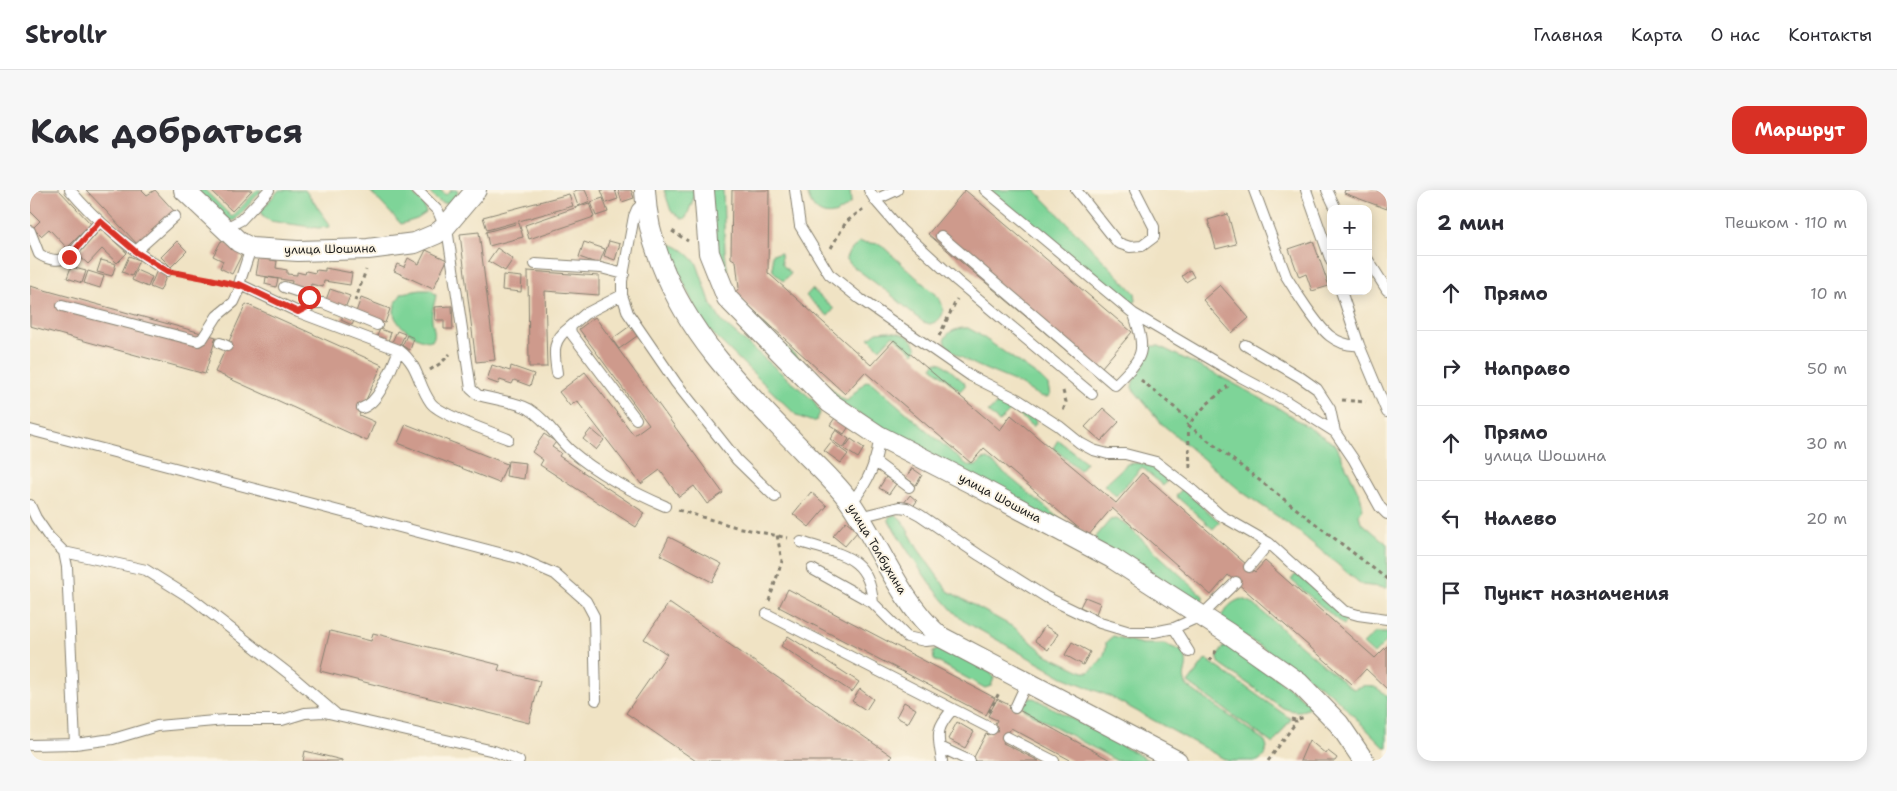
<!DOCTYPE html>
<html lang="ru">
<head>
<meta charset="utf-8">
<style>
  body { margin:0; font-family:"Shantell Sans",sans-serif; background:#f7f7f7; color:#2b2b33 }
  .controls { position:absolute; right:15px; top:15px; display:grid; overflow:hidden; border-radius:10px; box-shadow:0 2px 12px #0003 }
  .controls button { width:45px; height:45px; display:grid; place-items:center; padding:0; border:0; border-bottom:1px solid #e1e1e2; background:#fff; color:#2b2b33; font:25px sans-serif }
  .stop { position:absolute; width:15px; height:15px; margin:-11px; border:4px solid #d93025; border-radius:50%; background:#fff }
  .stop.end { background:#d93025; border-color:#fff; box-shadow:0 1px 5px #0008 }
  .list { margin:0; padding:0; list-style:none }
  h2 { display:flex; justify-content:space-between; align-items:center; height:65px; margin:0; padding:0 20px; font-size:21px }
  h2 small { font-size:16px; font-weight:400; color:#7c7c81 }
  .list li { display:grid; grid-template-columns:32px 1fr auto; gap:15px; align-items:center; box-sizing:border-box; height:75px; padding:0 20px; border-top:1px solid #e1e1e2 }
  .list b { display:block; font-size:19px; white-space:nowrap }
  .list p { margin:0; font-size:16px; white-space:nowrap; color:#7c7c81 }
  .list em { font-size:16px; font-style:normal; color:#7c7c81 }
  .icon { flex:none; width:28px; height:28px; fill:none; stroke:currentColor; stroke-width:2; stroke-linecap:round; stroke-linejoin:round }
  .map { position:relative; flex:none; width:1357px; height:571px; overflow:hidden; border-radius:15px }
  header { display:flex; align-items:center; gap:30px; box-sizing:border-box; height:70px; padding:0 25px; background:#fff; border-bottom:1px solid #e1e1e2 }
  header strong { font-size:24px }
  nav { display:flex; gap:28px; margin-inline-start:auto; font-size:18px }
  .intro { display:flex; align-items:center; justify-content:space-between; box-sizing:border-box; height:120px; padding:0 30px }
  h1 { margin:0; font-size:35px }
  .button { padding:12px 22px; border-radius:15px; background:#d93025; color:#fff; font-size:18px; font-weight:700 }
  main { display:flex; gap:30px; padding:0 30px }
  aside { flex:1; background:#fff; border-radius:15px; box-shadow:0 2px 12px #0003 }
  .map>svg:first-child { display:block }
  .green { fill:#7ed498; stroke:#4d785a }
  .building { fill:#ce9a8c }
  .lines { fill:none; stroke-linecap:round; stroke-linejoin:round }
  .service-casing { stroke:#868070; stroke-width:12 }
  .minor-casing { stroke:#868070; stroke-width:22 }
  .path { stroke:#868070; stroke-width:3; stroke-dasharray:4 4; stroke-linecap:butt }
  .service { stroke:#fff; stroke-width:10 }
  .minor { stroke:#fff; stroke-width:20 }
  .route { stroke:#d93025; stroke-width:6 }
  .labels { text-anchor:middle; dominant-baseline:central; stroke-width:4; stroke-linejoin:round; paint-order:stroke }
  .street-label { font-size:12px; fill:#1c1c1c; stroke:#fcf5e5 }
</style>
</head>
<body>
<header>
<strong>Strollr</strong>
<nav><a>Главная</a><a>Карта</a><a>О нас</a><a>Контакты</a></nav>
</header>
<div class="intro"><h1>Как добраться</h1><a class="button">Маршрут</a></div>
<main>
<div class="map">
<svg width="1357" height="571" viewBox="0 0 1357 571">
  <rect width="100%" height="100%" fill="#fcf5e5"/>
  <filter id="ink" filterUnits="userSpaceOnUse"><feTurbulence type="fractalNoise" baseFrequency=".02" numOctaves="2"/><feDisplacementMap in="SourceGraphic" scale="10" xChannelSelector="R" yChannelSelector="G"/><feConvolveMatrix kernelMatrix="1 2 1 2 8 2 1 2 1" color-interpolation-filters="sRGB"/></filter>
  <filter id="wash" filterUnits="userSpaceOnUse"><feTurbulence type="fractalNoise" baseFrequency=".0096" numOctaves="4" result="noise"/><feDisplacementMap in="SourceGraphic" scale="20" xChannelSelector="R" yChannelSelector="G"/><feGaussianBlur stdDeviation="1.12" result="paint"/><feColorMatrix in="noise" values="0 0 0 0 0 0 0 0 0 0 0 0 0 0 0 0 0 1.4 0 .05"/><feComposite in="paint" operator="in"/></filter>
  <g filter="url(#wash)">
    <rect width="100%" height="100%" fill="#f0e3c4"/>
    <!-- green -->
    <path class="green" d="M166,0H175L202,27L227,0H232L205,30L200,31Z
      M249,0H275L299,33L300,37L288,38L240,31L233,26L231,20Z
      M339,0H379L394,15L396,23L387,29L371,34Z
      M397,0H410L416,5L421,0H427L428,3L425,11C410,17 407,10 397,0Z
      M634,0H664L663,10L656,28L652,29L641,21Z
      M680,0H693L695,62L701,105L812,209L817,211L836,191L841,192L932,271L939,276H946L952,270L958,269L1051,347L1064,349L1080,330L1086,329L1093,332L1173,406V410L1166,418L805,210L699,106L683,61Z
      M777,0H820L821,12C803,33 781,27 777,0Z
      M959,0H1005L1105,103L1106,111L1102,114H1096Z
      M829,52L850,54L909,108C916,120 914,130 900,134L893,132L859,103L821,75L816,68L818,63Z
      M639,54C649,55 661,66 667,74L681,114L692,132L784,211L790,223L786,231H780L767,226L681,142L668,125L638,58Z
      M751,63L752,74L761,84L753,91L743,81L742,64Z
      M782,99L804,119L798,126L776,106Z
      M391,100H401L406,105C405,113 401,121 402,130C403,138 407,144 402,151C393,151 387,148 380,143C362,130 359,121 372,103Z
      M932,138H938L947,143L1011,188L1018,195L1020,205C1017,208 1014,207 1010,206C1001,202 994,196 986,192C969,184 919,168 914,150C918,142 923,140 932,138Z
      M857,141C870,142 884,145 887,160L884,163L863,145L850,159L839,148L847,142Z
      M1120,156H1129L1201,192L1250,219L1306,255L1331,308L1333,318L1329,325L1331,332L1357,354V398L1332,395L1263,337L1212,302L1132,234L1102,198C1102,188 1109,184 1113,176C1117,169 1115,163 1120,156Z
      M906,172L912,173L935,193V196L930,201L902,177Z
      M976,214C989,215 1003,218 1006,233L1003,237L982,219L969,232L958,222L966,215Z
      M1028,250L1056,272L1050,280L1023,258Z
      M1106,273C1120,274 1133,277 1136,292L1133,296L1112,277L1086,306L1074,295L1097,274Z
      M1152,299L1190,332L1183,339L1146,306Z
      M865,324L872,330L888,359L918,401L985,438L1017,465L1053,482H1059C1069,474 1077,465 1076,452L1083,446L1112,454H1134L1152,461C1163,478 1149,481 1157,496L1235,551L1237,557L1234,566L1228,571H1198L1079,506L1033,487L932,430C902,401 881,366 859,331V327Z
      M1265,385H1268L1317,427V430L1313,435L1261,390Z
      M1211,409L1221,412L1318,496L1324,499C1338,492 1346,496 1357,506V557H1354L1303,505L1265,478L1193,433L1190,429C1195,419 1201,412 1211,409Z
      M1345,443H1357V451L1344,464L1333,454Z
      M1195,456H1200L1231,476L1282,516C1273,523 1263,522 1253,518L1191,475C1185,467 1188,463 1195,456Z
      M912,457L961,483L964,488L961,496L955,498L904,470L903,462Z
      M1176,469L1261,529L1243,554L1158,493Z
      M1000,508H1004L1120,571H1087L995,520L992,514L996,509Z"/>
    <g id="blocks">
      <!-- building -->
      <path class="building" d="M0,0H29L61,34L37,58L19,39L11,46L3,38L10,31L0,21Z
        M56,0H112L117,5L125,0L145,22L109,56Z
        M180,0H222L202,21Z
        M547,0H555L560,11L548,16L543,2Z
        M571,0H585L588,9L576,13Z
        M588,0H601L604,8L592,12Z
        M702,0H739L738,83L841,175L864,150L970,240L981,225L1086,313L1112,283L1225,382L1235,371L1345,468L1357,456V499L1336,479L1322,494L1198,385L1181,405L1082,318L1058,346L954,258L941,273L835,182L815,204L705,103L709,98L706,71L701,68Z
        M935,0L1102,142L1065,185L898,44Z
        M1315,0H1357V19L1314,3Z
        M539,4L543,16L457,40L453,27Z
        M573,8L578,22L566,26L561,12Z
        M559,13L564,27L499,49L495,35Z
        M1198,24L1206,54L1186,59L1178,30Z
        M489,33L493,47L459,56L456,42Z
        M71,39L97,63L87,73L72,59L58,74L47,64Z
        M449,42L465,170L446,172L430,44Z
        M147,51L157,61L141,77L131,67Z
        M191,51L204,57L215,58L202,84L190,78L193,71L183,66Z
        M579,51L590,54L585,70L574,66Z
        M1283,51L1299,96L1282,101L1276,84L1269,87L1259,59Z
        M554,52L575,59L569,74L549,67Z
        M467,58L483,69L475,81L458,71Z
        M396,60L417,70L403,99L364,81L367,74L374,77L378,68L389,74Z
        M99,66L109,70L102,86L92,82Z
        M229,68L247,71L246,78L257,80V84L267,85V82L275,84L276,81L285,83L286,80L295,81V78L322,83L320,95L294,91L293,97L281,94L280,101L261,97L262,91L226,85Z
        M71,70L86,74L82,86L67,82Z
        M41,77L56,81L52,93L37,88Z
        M106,80L122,87L118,97L102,90Z
        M127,80L137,85L130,101L120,97Z
        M1160,80L1164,87L1156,92L1152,86Z
        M58,81L74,86L70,98L54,93Z
        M498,81L569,86V105L515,101L517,177H499Z
        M473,85L492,87L491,102L472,100Z
        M236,87L248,89L246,97L235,94Z
        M1190,95L1219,128L1202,143L1173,110Z
        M0,96L186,147L175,184L0,136Z
        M300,99L320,106L315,118L296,110Z
        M331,108L360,119L355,133L326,122Z
        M216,114L352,175L329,225L345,232L337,251L185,182Z
        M422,116L423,139H414V130H405L404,117Z
        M314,124L325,129L322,135L311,130Z
        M565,127L693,303L677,314L664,296L649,307L630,280L611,294L547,211L540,216L529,202L555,182L604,245L619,234L549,139Z
        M600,136L607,146L589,159L582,149Z
        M350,139L361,143L358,151L347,146Z
        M367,141L375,144L370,155L362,152Z
        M377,145L384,148L380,160L372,156Z
        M462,175L480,181L481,176L504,184L500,196L484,190L482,194L470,190L468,194L457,190Z
        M1073,218L1089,232L1071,251L1055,237Z
        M807,225L820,235L814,244L800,235Z
        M376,234L477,274L469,293L368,253Z
        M561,239L574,250L566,260L553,249Z
        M806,240L819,249L813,258L800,249Z
        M514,244L526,252L522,257L531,263L529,266L615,323L606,337L510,275L513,270L502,262Z
        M821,249L834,258L828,268L814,259Z
        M801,252L818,264L811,273L794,261Z
        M478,271L496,273L494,289L476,286Z
        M882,278L892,285L886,295L876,288Z
        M856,287L866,294L859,304L849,298Z
        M781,302L797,316L779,337L763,324Z
        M880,305L887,311L882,318L874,313Z
        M816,331L828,341L815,356L803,346Z
        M639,347L692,374L682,392L630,365Z
        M758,399L965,508L956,525L749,417Z
        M1055,407L1070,413L1066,424L1050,417Z
        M639,413L862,566L859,571H666L596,523L637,464L614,449Z
        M1015,436L1028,444L1018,460L1005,451Z
        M300,441L341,451L343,443L470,475L468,480L510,491L499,533L290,481Z
        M758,446L829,492L822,502L751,456Z
        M1042,452L1060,462L1053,475L1035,465Z
        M830,499L843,509L836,520L822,511Z
        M967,509L985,518L1082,571H1042L981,538L973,553L1009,571H942L956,544L959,545L967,530L958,526Z
        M874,512L886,519L878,533L866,527Z
        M927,532L944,542L935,558L918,549Z
        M1279,550L1296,564L1298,561L1307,568L1305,571H1270Z
        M275,561L312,570V571H273Z"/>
    </g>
  </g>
  <g filter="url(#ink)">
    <use href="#blocks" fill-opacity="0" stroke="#868070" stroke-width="1"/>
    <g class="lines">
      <!-- service casing -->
      <g class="service-casing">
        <path id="service" d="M40,0C64,29 104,63 137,81
          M387,0L408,21L418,45L441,199L448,205C462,209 487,212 499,219C518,231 525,246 540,260C565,282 604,303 635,316
          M765,0L770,36L799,84L830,109L941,186L987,209L1029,236L1050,253L1063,260L1078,264H1095L1126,272L1161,299L1190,325L1239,353L1219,377
          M839,0L845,10L871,40L927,91L1062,204
          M955,0L1104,124L1211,187L1256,211L1305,242L1324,270L1350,317L1357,324
          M1046,0L1088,53L1100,57L1112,56L1124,47V37L1105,0
          M1224,0L1256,86C1265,101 1288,137 1300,146C1309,153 1318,156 1329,155
          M1276,0L1301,71
          M1297,0L1306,19
          M845,10L867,0
          M615,11L607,19L604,26L592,91V105L598,123L646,193L707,270L745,307
          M194,39L211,30L239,0
          M0,41L9,64C18,70 29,72 39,67L70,31
          M911,46L1085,195C1115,165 1116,163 1104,124
          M221,58L209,94L268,122L369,160C362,176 350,213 332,218
          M106,61L145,26
          M1338,70L1357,100
          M505,74L571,78L594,84
          M254,97L272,103L285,113
          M1311,101L1329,155L1357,222
          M592,105L555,124L540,137L541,143L606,229
          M32,116L168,151L173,148L187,126L204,112L211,97L209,94
          M268,122L285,113H293L347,135
          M190,153L197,156
          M1215,155L1270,187L1287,199L1300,219L1305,242
          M369,160C390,176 387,194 401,213C410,225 462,242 478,249
          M527,183C524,162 521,151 540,137
          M0,240L488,368L525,384L556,411L564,426L566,510
          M844,271L879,297
          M821,313C837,294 848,272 849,246
          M0,315L6,328L19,347L34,362L37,377L45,554
          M829,327L869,317L877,318L890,325L949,365L1016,407L1070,433L1100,442H1124L1144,438L1171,426L1206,392
          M771,352C810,365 839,364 843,413
          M1239,353L1314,421L1328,425L1357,429
          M34,362L116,380L164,410L263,487L306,524
          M782,379L843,413L877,447L895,451L906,450L909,446
          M737,424L962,539
          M1144,438L1159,462
          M985,518L997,492
          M977,547L1024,571
          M0,555L45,554L83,549L127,536L196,530H252L275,523L294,522L464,561L489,571
          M910,557L940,571
          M912,571C908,545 904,540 923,519"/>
      </g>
      <!-- minor casing -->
      <g class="minor-casing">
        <path id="minor" d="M154,0L209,52L221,58L268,61L338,59L385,53L406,44L415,37L446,0
          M615,0C616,26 622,50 631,73C661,150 715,201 771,259C787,276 809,295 822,315C851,358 870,411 909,446L1147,571
          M674,0L679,63L697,108L800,213L849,246L941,293L1082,368L1198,443L1269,493L1309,534L1334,571"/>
      </g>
      <!-- path -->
      <path class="path" d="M642,41L658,51
        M801,58L816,32L833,19
        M150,83L195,93
        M325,111L336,80
        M909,146L927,109
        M400,180L411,173L420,164
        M1111,190L1161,231
        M1033,201L1036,212L1033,221
        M1312,210L1336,212
        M1158,235L1357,389
        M1160,278L1158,235L1175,216L1198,196
        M648,320L706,337L758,348
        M739,411L752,371L747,345
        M1180,471L1187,459
        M959,522L970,501
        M1261,529L1265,530L1275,527
        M1238,571L1266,532L1265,530"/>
      <!-- service -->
      <use href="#service" class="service"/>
      <!-- minor -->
      <use href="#minor" class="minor"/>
    </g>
  </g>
  <g class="lines" filter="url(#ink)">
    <!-- route -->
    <path class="route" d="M39,67L70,31L106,62L137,81L180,89L210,96L209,94L268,122L285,113L279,107"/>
  </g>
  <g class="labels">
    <!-- street labels -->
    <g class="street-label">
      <text transform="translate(300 59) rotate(-1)">улица Шошина</text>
      <text transform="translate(970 308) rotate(28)">улица Шошина</text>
      <text transform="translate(847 359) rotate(59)">улица Толбухина</text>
    </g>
  </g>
</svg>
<div class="controls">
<button>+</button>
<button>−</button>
</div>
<div class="stop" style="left:279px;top:107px"></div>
<div class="stop end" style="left:39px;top:67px"></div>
</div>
<aside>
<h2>2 мин<small>Пешком · 110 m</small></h2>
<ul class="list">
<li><svg class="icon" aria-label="ahead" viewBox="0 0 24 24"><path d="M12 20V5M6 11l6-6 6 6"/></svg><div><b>Прямо</b></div><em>10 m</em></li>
<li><svg class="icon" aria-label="right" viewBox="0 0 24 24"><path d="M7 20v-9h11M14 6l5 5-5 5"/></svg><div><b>Направо</b></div><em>50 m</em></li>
<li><svg class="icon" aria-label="ahead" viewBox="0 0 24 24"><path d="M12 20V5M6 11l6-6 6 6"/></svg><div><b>Прямо</b><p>улица Шошина</p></div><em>30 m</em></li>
<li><svg class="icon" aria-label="left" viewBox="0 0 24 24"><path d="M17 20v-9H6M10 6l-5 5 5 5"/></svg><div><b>Налево</b></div><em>20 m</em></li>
<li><svg class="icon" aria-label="arrive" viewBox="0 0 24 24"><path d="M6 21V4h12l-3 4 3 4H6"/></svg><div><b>Пункт назначения</b></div></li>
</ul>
</aside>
</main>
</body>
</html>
